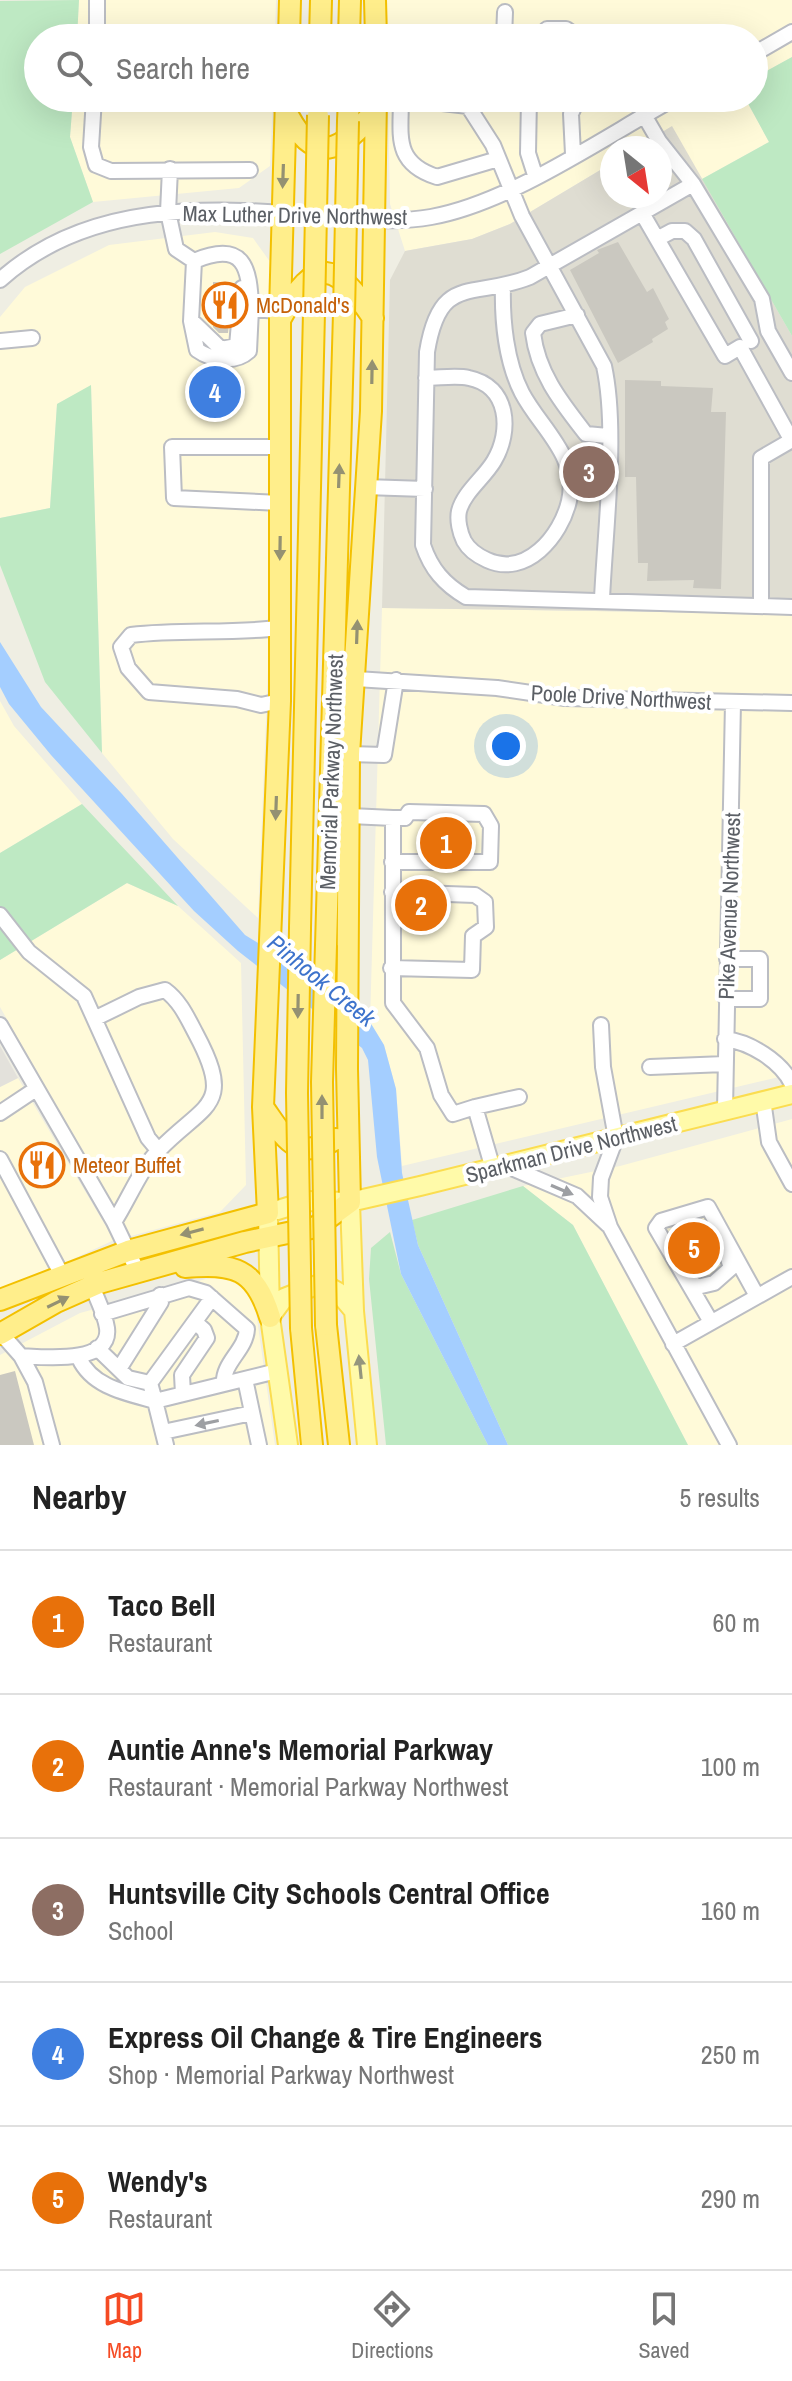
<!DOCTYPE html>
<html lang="en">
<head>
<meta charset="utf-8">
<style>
  body { margin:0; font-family:"Archivo Narrow",sans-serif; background:#f2f2f2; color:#222 }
  .compass { position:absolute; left:600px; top:136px; width:72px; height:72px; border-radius:50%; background:#fff; box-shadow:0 8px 32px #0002; rotate:150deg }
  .you { position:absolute; left:506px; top:746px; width:28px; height:28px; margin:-20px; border:6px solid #fff; border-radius:50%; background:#1a73e8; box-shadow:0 0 0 12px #1a73e833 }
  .badge { display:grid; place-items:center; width:52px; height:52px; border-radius:50%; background:#f54a23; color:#fff; font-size:26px; font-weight:700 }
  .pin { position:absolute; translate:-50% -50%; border:4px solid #fff; box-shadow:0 2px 8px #0006 }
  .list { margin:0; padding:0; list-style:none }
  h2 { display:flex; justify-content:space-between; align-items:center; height:104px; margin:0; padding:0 32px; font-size:34px }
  h2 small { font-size:26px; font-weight:400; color:#767676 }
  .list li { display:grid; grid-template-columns:52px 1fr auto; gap:24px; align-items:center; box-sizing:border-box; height:144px; padding:0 32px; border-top:2px solid #e0e0e0 }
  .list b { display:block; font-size:30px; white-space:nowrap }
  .list p { margin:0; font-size:26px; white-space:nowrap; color:#767676 }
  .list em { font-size:26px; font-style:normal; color:#767676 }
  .icon { flex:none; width:44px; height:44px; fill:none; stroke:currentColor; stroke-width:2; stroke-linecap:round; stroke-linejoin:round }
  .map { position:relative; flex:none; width:792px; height:1445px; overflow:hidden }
  .search { position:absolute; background:#fff; box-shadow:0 8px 32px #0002; left:24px; right:24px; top:24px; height:88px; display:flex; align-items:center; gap:20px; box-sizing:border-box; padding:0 28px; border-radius:44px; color:#767676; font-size:30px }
  .sheet { height:824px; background:#fff }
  nav { display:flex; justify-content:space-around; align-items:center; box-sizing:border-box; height:112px; border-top:2px solid #e0e0e0; background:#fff; font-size:22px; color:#767676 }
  nav a { display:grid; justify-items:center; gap:4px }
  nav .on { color:#f54a23 }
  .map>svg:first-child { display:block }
  .commercial { fill:#fffad9 }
  .industrial { fill:#e3e1db }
  .education { fill:#dfddd2 }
  .green { fill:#bee9c3 }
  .water { fill:#a4ceff }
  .building { fill:#cac8c0 }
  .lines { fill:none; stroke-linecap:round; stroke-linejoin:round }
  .minor-casing { stroke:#bbbdc3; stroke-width:18 }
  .major-casing { stroke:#fbdd50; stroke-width:22 }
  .highway-casing { stroke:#f3c000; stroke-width:24 }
  .minor { stroke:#fff; stroke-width:14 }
  .major { stroke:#fffaa9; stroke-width:18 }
  .highway { stroke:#ffee8b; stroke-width:20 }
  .highway-bridge-casing { stroke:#f3c000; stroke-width:24; stroke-linecap:butt }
  .highway-bridge { stroke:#ffee8b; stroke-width:20 }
  .oneway { fill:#949172 }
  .oneway2 { fill:#9d9fa3 }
  .oneway3 { fill:#94957d }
  .labels { text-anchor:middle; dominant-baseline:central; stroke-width:8; stroke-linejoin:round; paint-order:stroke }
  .street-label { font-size:22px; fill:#5b5f65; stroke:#fff }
  .food-label { font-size:22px; fill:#c56008; stroke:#fff; text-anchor:start }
  .water-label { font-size:24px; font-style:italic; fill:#3d73cc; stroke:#fff }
</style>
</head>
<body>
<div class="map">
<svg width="792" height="1445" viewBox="0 0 792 1445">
  <rect width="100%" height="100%" fill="#efeee3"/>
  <!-- commercial -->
  <path class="commercial" d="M79,0H276L275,38H77Z
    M386,0H792V57L754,78V38H387Z
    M73,98H273L270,166L239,188L93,202L70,137Z
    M388,98H745L769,142L702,179L671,127L636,148H612V163L510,224L472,239L405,251L390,204Z
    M215,232L253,238L273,266L268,670L258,918L173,839L102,753L91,386L57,404L50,508L0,518V317L25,287L109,245Z
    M382,608L792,614V1074L402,1166L396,1089L384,1045L370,1022Z
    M0,701L14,726L82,804L0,853Z
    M127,883L178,906L241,963L246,1185L220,1212L131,1236L0,1007V960Z
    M18,1078L114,1240L0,1293V1087Z
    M792,1119V1445H688L573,1225L523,1186L620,1166Z
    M228,1273L254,1298L275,1445H0V1355L80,1313Z"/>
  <!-- industrial -->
  <path class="industrial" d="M0,1046L18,1078L0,1087Z"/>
  <!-- education -->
  <path class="education" d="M672,126L792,336V614L382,608L390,280L405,251L472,239L510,224L612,163V196H660V148H636Z"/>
  <!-- green -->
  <path class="green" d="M79,0L77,38H38V98H73L70,137L93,202L0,254V1Z
    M792,57V336L702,179L769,142L745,98H754V78Z
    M91,385L102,753L45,682L0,565V518L50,508L57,404Z
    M82,804L178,906L127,883L0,960V853Z
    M523,1186L573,1225L688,1445H508L418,1245L412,1220Z
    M390,1232L401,1274L488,1445H386L369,1279L371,1248Z"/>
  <!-- water -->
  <path class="water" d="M0,642L41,707L122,794L245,935L336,991L370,1022L384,1045L396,1089L402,1173L418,1245L508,1445H488L401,1274L377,1157L368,1060L362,1048L238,951L194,911L51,755L9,704L0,687Z"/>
  <!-- building -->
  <path class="building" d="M618,242L647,292L653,288L669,319L665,322L668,329L652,339L653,342L618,363L570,270L599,253L597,250Z
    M213,282L234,283L228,333H219L213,327Z
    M625,380L661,381V386L713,388L711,412H726L721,589L693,588L694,580L647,581L648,563H638L636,477H625Z
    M403,902L447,904V913H403Z
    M15,1371L34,1445H0V1375Z"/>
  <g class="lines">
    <!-- minor casing -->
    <g class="minor-casing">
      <path id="minor" d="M97,0V38
        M504,38L505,12
        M538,38L547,29H566L579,38
        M754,54L792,32
        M94,98L91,147L96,165L111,171L250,170
        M399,98L468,106L493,145L522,216L604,366C618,430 605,531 602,599
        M401,98C401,135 393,163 437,177L498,159
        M529,98L528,153L535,175
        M644,115L659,141L693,184L762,299L768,331L792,373
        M573,154L571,114L578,98
        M170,169L168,212L176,249L194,261C244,240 250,267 251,309L280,311
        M693,184L530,277C473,300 440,272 427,352L423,545C431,569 444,584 466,597L792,607
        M642,213L725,356L740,347L792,441
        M657,239L672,231H685L694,239L751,341
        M194,261L191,321L197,350C211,360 235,364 249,351L251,309
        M0,280C88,201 206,207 316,215C354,218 393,224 431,217C510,203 604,137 675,98
        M577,315L540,324L533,333C538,374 562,403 586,434L608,436
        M192,321L221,349L237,346L242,288
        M0,341L32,338
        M426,378C440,378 456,375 469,378C509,386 512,431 494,461C484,478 464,492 459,511C457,520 460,533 464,541C469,550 478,556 487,560C526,578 561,536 569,501C579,456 541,429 522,393C506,362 502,320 503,286
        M280,447H172L174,498L280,503
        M365,487L425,489
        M761,606V458L792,440
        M278,628C229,634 180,629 131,635L121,647L128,668L149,692L237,699L261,705L280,701
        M356,679L497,688L565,698L792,703
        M349,754L384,755L396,680
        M350,816L393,818V1003L427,1048L441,1095L453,1114L475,1107
        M392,862H490L491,826L484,814L409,812L405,818H393
        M0,915L29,952L84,996L148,1138L158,1150
        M391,968L472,970L473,936L486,927L485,902L475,895L392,892
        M726,999H760V959H727
        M96,1018L139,997L165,990C180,1001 187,1017 196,1034C235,1107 205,1103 160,1149C141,1167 129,1199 114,1222
        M0,1025L114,1222L137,1270
        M601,1025L603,1067L616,1138L601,1178L600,1197L610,1227L729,1445
        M725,1039C750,1042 781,1061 792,1084
        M650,1067L725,1064
        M763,1100L769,1142L792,1184
        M725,1110L733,702
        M0,1113L36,1089
        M0,1159L62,1275
        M507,1166L577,1196L608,1225
        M493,1169L475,1107L519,1097
        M687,1277L697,1287L714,1283L731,1268L726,1252
        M102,1314L189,1288L206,1293L247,1329C246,1350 222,1363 224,1384
        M711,1322L656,1228L661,1221L708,1207L757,1296
        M0,1332L21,1356C42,1357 112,1365 107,1328C105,1314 97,1299 92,1286
        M673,1344L792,1277
        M97,1348L128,1378L150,1383L155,1401L277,1371
        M21,1356L35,1382L52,1445
        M79,1358C92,1387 126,1393 155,1401L166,1445
        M119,1369L161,1302L160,1295
        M245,1379L259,1445
        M150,1383L212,1298
        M183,1394L182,1375L207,1338L204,1330L195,1322
        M163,1432L252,1413"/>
    </g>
    <!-- major casing -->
    <g class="major-casing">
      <path id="major" d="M350,1202L354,1311L367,1445
        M270,1317L284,1298L322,1283L338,1292L354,1311
        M288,1445L270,1317L268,1213L307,1201L350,1202L420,1186L792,1094"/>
    </g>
    <!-- highway casing -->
    <g class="highway-casing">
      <path id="highway" d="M375,0L376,38
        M289,38L290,0
        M320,38L321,0
        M349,38L350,0
        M285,109C314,169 342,152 376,109
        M348,121L349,98
        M281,318C316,254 336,262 373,318
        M300,928L314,312
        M326,945L344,313
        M263,1107C285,1138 296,1163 336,1139
        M185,1267C234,1263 255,1268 270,1317
        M0,1300L128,1251L268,1213L263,1107L280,701V311L286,98
        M326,1325L339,1445
        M301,1328L312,1445
        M0,1334L56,1302L99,1283L245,1242L316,1227L350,1202L347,1069L349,754L371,411L376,98"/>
    </g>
    <!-- minor -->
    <use href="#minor" class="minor"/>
    <!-- major -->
    <use href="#major" class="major"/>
    <!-- highway -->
    <use href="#highway" class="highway"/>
    <!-- highway-bridge casing -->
    <g class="highway-bridge-casing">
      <path id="highway-bridge" d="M314,312L318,115
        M344,313L348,121
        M300,928L297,1093L301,1328
        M326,1325L322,1082L326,945"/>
    </g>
    <!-- highway-bridge -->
    <use href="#highway-bridge" class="highway-bridge"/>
  </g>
  <!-- one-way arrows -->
  <defs><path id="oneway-solid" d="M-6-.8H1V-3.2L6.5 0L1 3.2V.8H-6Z" transform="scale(2)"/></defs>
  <g class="oneway">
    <use href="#oneway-solid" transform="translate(283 176) rotate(92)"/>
    <use href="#oneway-solid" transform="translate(372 372) rotate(-89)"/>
    <use href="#oneway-solid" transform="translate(339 476) rotate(-88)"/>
    <use href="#oneway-solid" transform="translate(280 548) rotate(91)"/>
    <use href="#oneway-solid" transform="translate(357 632) rotate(-88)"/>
    <use href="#oneway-solid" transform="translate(276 808) rotate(92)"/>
    <use href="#oneway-solid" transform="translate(298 1006) rotate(91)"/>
    <use href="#oneway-solid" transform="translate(322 1107) rotate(-90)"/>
    <use href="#oneway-solid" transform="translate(192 1232) rotate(165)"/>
    <use href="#oneway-solid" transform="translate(58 1302) rotate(-26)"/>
  </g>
  <g class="oneway2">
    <use href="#oneway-solid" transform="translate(562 1190) rotate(23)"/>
    <use href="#oneway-solid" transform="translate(207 1423) rotate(168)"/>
  </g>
  <use class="oneway3" href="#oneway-solid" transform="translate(360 1367) rotate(-96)"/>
  <!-- icons -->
  <defs>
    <g id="restaurant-ring" transform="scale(2.3)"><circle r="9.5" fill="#fff" stroke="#e8710a" stroke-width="1.5"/><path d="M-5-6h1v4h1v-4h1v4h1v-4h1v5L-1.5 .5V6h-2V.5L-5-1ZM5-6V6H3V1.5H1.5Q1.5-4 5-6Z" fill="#e8710a"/></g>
  </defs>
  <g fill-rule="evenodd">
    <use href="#restaurant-ring" x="225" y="305"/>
    <use href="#restaurant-ring" x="42" y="1165"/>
  </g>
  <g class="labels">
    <!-- street labels -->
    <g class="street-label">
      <text transform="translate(295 215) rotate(1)">Max Luther Drive Northwest</text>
      <text transform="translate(621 697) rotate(3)">Poole Drive Northwest</text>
      <text transform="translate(331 772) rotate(-88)">Memorial Parkway Northwest</text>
      <text transform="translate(729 906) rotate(-88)">Pike Avenue Northwest</text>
      <text transform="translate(571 1149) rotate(-14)">Sparkman Drive Northwest</text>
    </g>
    <!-- food labels -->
    <g class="food-label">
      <text x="256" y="305">McDonald's</text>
      <text x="73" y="1165">Meteor Buffet</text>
    </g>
    <!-- water labels -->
    <g class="water-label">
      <text transform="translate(322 980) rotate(39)">Pinhook Creek</text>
    </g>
  </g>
</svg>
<svg class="compass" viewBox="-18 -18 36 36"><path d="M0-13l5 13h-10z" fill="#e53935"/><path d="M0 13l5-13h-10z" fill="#767676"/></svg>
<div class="you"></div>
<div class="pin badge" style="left:446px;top:843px;background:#e8710a">1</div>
<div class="pin badge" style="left:421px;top:905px;background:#e8710a">2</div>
<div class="pin badge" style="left:589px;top:472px;background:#8d6e63">3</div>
<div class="pin badge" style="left:215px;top:392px;background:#3f7fe0">4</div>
<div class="pin badge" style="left:694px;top:1248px;background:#e8710a">5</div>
<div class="search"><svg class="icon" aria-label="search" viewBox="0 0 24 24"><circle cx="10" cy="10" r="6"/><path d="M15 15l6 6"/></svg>Search here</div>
</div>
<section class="sheet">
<h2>Nearby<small>5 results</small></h2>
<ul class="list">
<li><span class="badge" style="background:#e8710a">1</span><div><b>Taco Bell</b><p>Restaurant</p></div><em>60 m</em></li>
<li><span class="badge" style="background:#e8710a">2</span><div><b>Auntie Anne's Memorial Parkway</b><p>Restaurant · Memorial Parkway Northwest</p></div><em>100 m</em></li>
<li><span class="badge" style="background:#8d6e63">3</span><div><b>Huntsville City Schools Central Office</b><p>School</p></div><em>160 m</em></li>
<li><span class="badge" style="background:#3f7fe0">4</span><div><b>Express Oil Change &amp; Tire Engineers</b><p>Shop · Memorial Parkway Northwest</p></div><em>250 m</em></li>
<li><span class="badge" style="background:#e8710a">5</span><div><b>Wendy's</b><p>Restaurant</p></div><em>290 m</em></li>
</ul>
</section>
<nav>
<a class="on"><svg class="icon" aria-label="map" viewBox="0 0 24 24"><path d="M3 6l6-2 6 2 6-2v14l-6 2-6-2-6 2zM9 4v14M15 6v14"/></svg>Map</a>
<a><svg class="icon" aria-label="directions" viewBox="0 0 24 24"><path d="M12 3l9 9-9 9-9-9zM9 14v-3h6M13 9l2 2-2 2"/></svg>Directions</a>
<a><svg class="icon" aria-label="saved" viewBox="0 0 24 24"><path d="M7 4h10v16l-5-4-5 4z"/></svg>Saved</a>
</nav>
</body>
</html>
